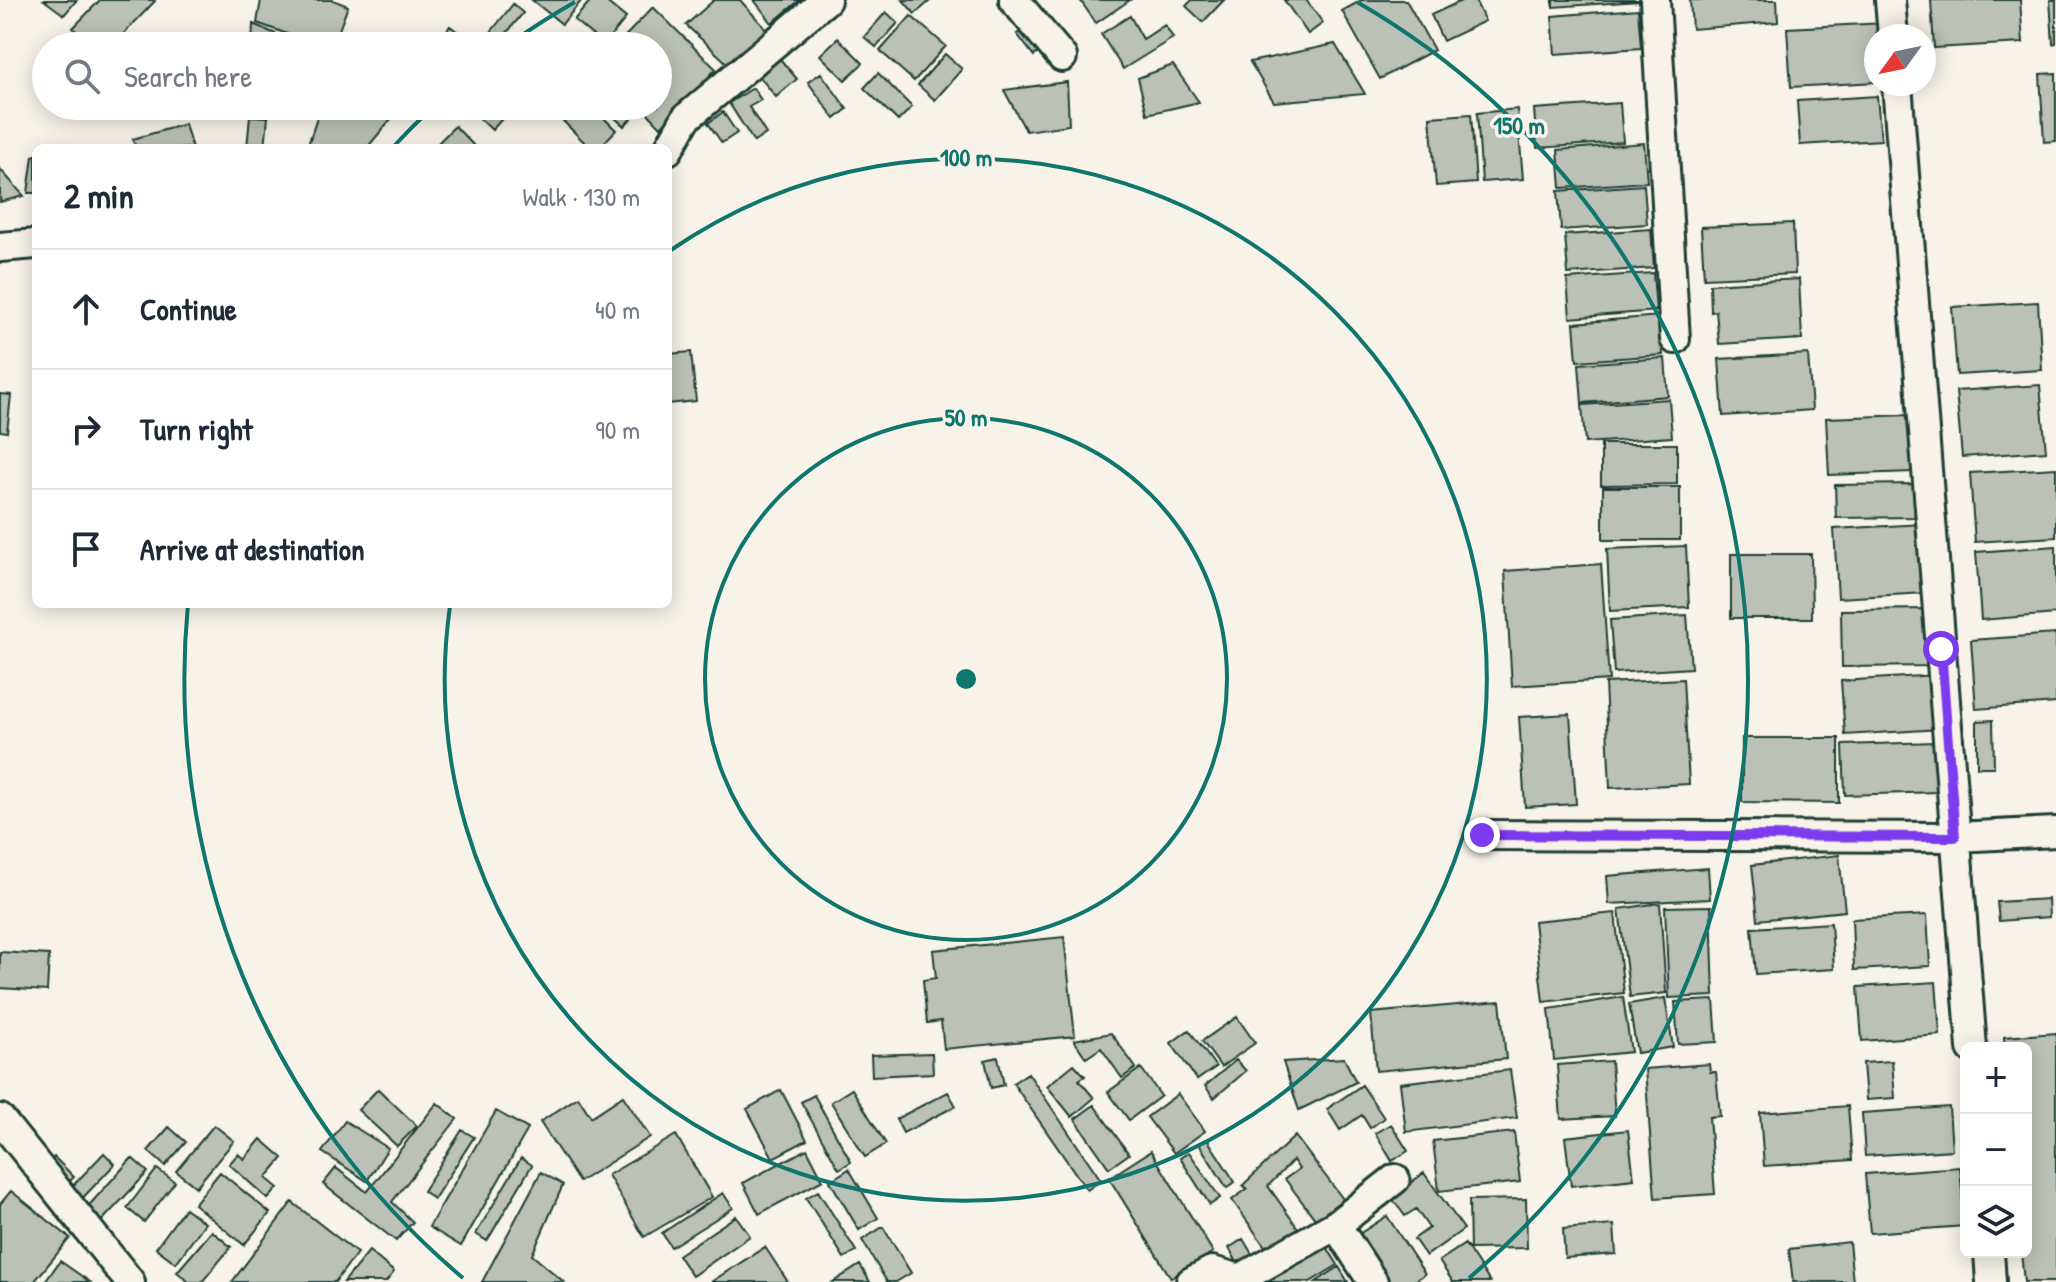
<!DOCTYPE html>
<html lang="en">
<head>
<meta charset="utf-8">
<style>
  body { margin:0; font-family:"Patrick Hand",sans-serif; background:#f2f2f3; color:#1f2937 }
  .controls { position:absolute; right:24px; bottom:24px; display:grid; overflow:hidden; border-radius:12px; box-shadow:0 4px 20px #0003 }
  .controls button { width:72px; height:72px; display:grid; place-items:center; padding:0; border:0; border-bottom:2px solid #e0e1e3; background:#fff; color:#1f2937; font:40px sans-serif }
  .compass { position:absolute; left:1864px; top:24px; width:72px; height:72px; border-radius:50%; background:#fff; box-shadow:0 4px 20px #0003; rotate:237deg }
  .stop { position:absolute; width:24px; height:24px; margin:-18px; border:6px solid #7c3aed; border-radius:50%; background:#fff }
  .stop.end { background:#7c3aed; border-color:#fff; box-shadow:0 2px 8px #0008 }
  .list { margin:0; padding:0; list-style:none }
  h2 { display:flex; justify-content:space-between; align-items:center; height:104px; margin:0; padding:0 32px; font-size:34px }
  h2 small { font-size:26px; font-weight:400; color:#747a83 }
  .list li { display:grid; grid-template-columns:52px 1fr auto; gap:24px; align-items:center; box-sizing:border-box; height:120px; padding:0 32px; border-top:2px solid #e0e1e3 }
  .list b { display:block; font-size:30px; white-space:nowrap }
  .list em { font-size:26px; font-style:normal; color:#747a83 }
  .icon { flex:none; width:44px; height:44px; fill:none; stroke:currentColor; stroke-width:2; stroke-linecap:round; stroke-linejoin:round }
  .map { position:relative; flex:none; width:2056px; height:1282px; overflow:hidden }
  .search { position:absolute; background:#fff; box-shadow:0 4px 20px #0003; left:32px; top:32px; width:640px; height:88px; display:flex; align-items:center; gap:20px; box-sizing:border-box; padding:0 28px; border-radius:44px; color:#747a83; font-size:30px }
  .panel { position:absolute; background:#fff; box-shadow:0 4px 20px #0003; left:32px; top:144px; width:640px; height:464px; border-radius:12px }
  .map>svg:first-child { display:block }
  .building { fill:#bbc1b6; stroke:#1f3d34; stroke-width:2 }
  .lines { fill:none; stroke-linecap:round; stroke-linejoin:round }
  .minor-casing { stroke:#1f3d34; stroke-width:34 }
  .minor { stroke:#f7f3e8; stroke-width:28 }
  .route { stroke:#7c3aed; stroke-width:10 }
  .ring { fill:none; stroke:#0f766e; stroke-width:4 }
  .centre { fill:#0f766e; stroke:#f7f3e8; stroke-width:4 }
  .ring-label { font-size:24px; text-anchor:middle; font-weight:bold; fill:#0f766e; stroke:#f7f3e8; stroke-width:7; stroke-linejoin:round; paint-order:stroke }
</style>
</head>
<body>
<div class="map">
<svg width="2056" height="1282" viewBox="0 0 2056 1282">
  <rect width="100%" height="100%" fill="#f7f3e8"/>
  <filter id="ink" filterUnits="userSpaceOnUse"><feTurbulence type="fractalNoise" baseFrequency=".0125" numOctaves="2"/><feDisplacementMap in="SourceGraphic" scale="16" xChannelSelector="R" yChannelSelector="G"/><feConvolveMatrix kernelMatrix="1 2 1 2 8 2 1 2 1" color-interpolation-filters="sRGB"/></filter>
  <g filter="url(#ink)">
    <!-- building -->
    <path class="building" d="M44,0H77L64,15Z
      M100,0H153L155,1L112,46H92L73,28Z
      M261,0H333L348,6L333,46H320L257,23Z
      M532,0H582L562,24Z
      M591,0H604L626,18L604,45L574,20Z
      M714,0H740L767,30L728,64L686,25Z
      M754,0H800L772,23Z
      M903,0H931L915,14Z
      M1080,0H1130L1096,23Z
      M1192,0H1224L1203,22L1186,6Z
      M1284,0H1306L1323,23L1308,34Z
      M1362,0H1406L1434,50L1380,79L1342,11Z
      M1463,0H1475L1485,21L1443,41L1431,15Z
      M1553,0H1639V1L1553,7Z
      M1690,0H1777L1778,22L1692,29Z
      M1931,0H2020L2023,43L1934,48Z
      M2050,0H2056V43L2053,44Z
      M513,4L523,13L497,45L487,37Z
      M653,7L716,69L661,127L642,107L624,126L602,106H658V46H616Z
      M1638,9L1641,48L1555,54L1552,16Z
      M886,12L898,23L876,47L864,37Z
      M911,16L946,46L914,81L880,51Z
      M1130,16L1143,39L1165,25L1173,38L1123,69L1101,34Z
      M1031,23L1047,46L1034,56L1017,34Z
      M1885,23L1886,36H1876V82L1791,87L1787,28Z
      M253,24L303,46H252Z
      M450,26L477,46L437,45Z
      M838,38L863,63L845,80L820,55Z
      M1335,44L1365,94L1274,102L1250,62Z
      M945,54L962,69L935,100L918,85Z
      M780,59L797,79L776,97L759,76Z
      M1173,65L1199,102L1147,114L1138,78Z
      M821,73L847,109L835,119L808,82Z
      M878,73L912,107L898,121L864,88Z
      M2056,73V141L2044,142L2040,74Z
      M1067,82L1069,125L1026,131L1004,90Z
      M753,88L761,100L749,107L766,134L754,142L729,103Z
      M1877,96L1881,140L1800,145L1797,101Z
      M1620,103L1623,142L1537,148L1534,109Z
      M321,106H386L396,113L367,148H314L308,145Z
      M486,106L501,120L492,130L468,107Z
      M568,106H592L616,130L599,148H590L558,116Z
      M1517,109L1523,179L1482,182L1477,113Z
      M723,112L737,133L722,143L708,123Z
      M1471,114L1476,183L1436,186L1430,117Z
      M250,116L268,117L265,148H247Z
      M185,124L192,148H136L133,139Z
      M455,126L476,148H433Z
      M1644,143L1647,182L1561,188L1558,150Z
      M36,155V193H28L33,156Z
      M0,169L24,196L0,202Z
      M1644,185L1647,224L1561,230L1558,191Z
      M1793,223L1795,274L1704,278L1701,227Z
      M1651,229L1654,268L1568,274L1565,235Z
      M1653,273L1656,311L1570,318L1567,279Z
      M1799,279L1802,339L1719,344L1716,311L1711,312L1710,284Z
      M2038,302L2042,370L1957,375L1952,307Z
      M1660,316L1663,355L1577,361L1574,323Z
      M691,352L696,401L668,404V354Z
      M1808,354L1812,410L1723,416L1719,359Z
      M1665,358L1668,396L1582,403L1579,364Z
      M2040,385L2046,451L1962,457L1956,391Z
      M0,394L11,395L7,432L0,431Z
      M1669,399L1672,437L1585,443L1582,405Z
      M1910,415L1913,472L1829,475L1826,418Z
      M1601,444H1677V484L1601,485Z
      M2056,468V537L1975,542L1970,473Z
      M1916,484L1917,517L1836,518L1835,485Z
      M1603,487H1680V540H1603Z
      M1923,524L1926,593L1838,598L1834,529Z
      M1686,546L1689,607L1610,611L1607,549Z
      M2056,546V614L1981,620L1976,552Z
      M1731,554H1811L1812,618H1731Z
      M1601,564L1609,680L1512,686L1505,571Z
      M1933,609L1934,666L1842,667L1841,610Z
      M1687,615L1691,668L1614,673L1610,620Z
      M2056,634V703L1976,709L1971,640Z
      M1937,675L1941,729L1845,735L1841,681Z
      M1683,679L1689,784L1610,788L1605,683Z
      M1570,714L1576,804L1525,807L1519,717Z
      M1993,720L1994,767H1977V721Z
      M1742,738H1839V803L1742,802Z
      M1935,742L1938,792L1845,795L1843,745Z
      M1839,855L1845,911L1758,920L1752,865Z
      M1708,868L1710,899L1609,904L1607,876Z
      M2048,899L2049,917L1999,921L1997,902Z
      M1660,903L1666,993L1630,997L1619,909Z
      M1711,906L1714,996L1669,998L1665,907Z
      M1615,913L1624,993L1543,1002L1534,921Z
      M1927,915L1930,966L1854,970L1852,919Z
      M1831,923L1834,969L1756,974L1752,928Z
      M1064,937L1075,1036L944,1049L941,1021L927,1023L923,980L936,978L933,950Z
      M0,952L49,955L47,991L0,988Z
      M1936,982L1940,1035L1862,1041L1858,987Z
      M1623,997L1631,1052L1554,1060L1549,1009Z
      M1665,998L1673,1047L1637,1053L1629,1004Z
      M1714,1000L1717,1042L1678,1044L1675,1002Z
      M1500,1001L1506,1059L1376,1071L1371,1013Z
      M1237,1017L1255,1043L1221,1067L1202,1041Z
      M1189,1030L1216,1067L1197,1080L1171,1043Z
      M1111,1033L1136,1068L1122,1078L1101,1048L1086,1058L1074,1040Z
      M2056,1033V1282H2024L2021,1252H2026V1048H2005L2004,1037Z
      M932,1053L933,1073L872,1076L871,1055Z
      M998,1057L1004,1085L991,1088L985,1060Z
      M1344,1058L1356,1082L1299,1110L1283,1062Z
      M1236,1060L1246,1071L1214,1098L1205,1086Z
      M1611,1061L1615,1116L1561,1119L1557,1065Z
      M1892,1061L1895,1098L1866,1100L1863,1063Z
      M1074,1064L1085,1076L1079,1080L1094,1098L1072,1117L1047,1086Z
      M1709,1064L1710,1072H1716L1720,1116L1709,1117L1715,1194L1655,1198L1645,1069Z
      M1141,1068L1161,1096L1129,1120L1108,1092Z
      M1510,1070L1517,1118L1406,1132L1400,1083Z
      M1028,1073L1101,1180L1087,1190L1013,1083Z
      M1362,1085L1384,1118L1370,1128L1362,1115L1340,1130L1327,1109Z
      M378,1089L417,1126L397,1146L358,1110Z
      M852,1089L886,1144L865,1157L831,1102Z
      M781,1090L807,1140L773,1158L747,1109Z
      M948,1092L956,1106L903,1133L896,1119Z
      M1178,1094L1205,1131L1174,1153L1147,1117Z
      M814,1095L851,1162L839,1169L801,1102Z
      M623,1096L650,1137L579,1182L540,1122L578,1097L591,1117Z
      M437,1103L457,1119L392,1202L413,1222L396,1241L323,1184L336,1168L367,1192Z
      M1094,1105L1129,1154L1109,1168L1075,1119Z
      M1848,1106L1852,1160L1764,1166L1760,1113Z
      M1949,1107L1952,1150L1865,1156L1862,1113Z
      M496,1111L528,1129L461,1246L429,1227Z
      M345,1121L388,1148L367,1181L322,1152Z
      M1391,1124L1408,1151L1392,1161L1375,1133Z
      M214,1125L234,1141L196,1187L176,1171Z
      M169,1127L186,1142L165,1166L148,1151Z
      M462,1130L474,1137L434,1199L423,1191Z
      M1628,1130L1634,1179L1571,1186L1565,1137Z
      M1514,1132L1520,1182L1439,1191L1433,1141Z
      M676,1135L712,1197L644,1237L608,1175Z
      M1295,1136L1343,1199L1316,1220L1285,1179L1299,1169L1293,1160L1268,1186L1300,1231L1269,1252L1232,1200L1247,1189L1243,1185Z
      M261,1139L283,1158L266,1178L278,1188L268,1199L229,1164L238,1154L244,1159Z
      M1207,1139L1235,1182L1227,1188L1199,1144Z
      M807,1149L823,1180L759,1214L743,1183Z
      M1151,1151L1213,1252L1171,1278L1109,1178Z
      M1189,1152L1220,1198L1210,1205L1180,1158Z
      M104,1153L115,1164L76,1205L65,1194Z
      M54,1157L74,1177L66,1185L46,1166Z
      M132,1158L148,1172L97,1226L82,1213Z
      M521,1158L532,1165L487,1241L476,1234Z
      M1960,1167L1965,1226L1870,1233L1865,1174Z
      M157,1169L175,1182L144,1222L127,1208Z
      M849,1169L878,1218L859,1230L830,1181Z
      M220,1172L270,1213L244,1245L194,1204Z
      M541,1172L563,1185L532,1255L564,1282H482Z
      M1424,1173L1464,1229L1426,1256L1414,1239L1429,1228L1416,1209L1405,1216L1391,1197Z
      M11,1191L70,1238L34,1282H0V1204Z
      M818,1191L856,1251L844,1258L806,1198Z
      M723,1193L733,1208L671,1247L662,1233Z
      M1526,1199L1527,1248L1470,1249L1469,1200Z
      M292,1202L357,1253L335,1282H232Z
      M185,1208L205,1223L176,1263L156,1248Z
      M736,1216L750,1236L692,1276L678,1255Z
      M1387,1216L1425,1274L1413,1282H1390L1359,1234Z
      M1614,1225L1616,1254L1565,1258L1563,1229Z
      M883,1227L911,1273L896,1282H887L862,1240Z
      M212,1231L231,1247L202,1282H189L177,1272Z
      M1243,1239L1258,1264L1243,1273L1229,1248Z
      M1849,1242L1853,1282H1793L1789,1249Z
      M1325,1244L1338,1265L1310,1282H1265Z
      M1465,1244L1490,1282H1453L1439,1261Z
      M765,1247L788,1282H711Z
      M369,1251L394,1272L386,1282H344Z
      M60,1261L90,1282H45Z
      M860,1265L870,1282H833Z
      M1339,1267L1348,1282H1316Z"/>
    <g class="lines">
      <!-- minor casing -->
      <g class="minor-casing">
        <path id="minor" d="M1014,0L1062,57
          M1655,0L1675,339
          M1890,0L1893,36
          M1897,84L1972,1048
          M668,150L686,118L826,0
          M0,247L36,244
          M1482,835L1955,837L2056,832
          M0,1119L130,1282
          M1336,1225L1373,1282
          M1989,1252L1991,1282
          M1191,1282L1212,1271L1240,1279L1336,1225L1395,1179"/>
      </g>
      <!-- minor -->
      <use href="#minor" class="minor"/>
    </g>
  </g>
  <g class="lines" filter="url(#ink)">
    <!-- route -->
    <path class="route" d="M1482,835L1955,837L1941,649"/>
  </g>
  <!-- distance rings -->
  <g class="ring">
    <circle cx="966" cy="679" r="261"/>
    <path d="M671 250A521 521 0 1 1 450 606"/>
    <path d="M463 1278A782 782 0 0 1 188 604M394 146A782 782 0 0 1 433 107M512 42A782 782 0 0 1 575 2M1357 2A782 782 0 0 1 1469 1278"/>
  </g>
  <circle cx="966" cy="679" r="12" class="centre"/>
  <g class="ring-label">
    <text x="1519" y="134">150 m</text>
    <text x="966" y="166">100 m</text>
    <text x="966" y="426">50 m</text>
  </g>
</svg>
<div class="controls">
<button>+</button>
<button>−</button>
<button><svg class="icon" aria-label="layers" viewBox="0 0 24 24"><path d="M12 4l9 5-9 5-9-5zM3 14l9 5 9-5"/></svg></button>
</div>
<svg class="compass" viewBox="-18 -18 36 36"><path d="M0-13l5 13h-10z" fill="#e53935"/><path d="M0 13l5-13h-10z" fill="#747a83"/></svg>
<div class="stop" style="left:1941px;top:649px"></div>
<div class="stop end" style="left:1482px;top:835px"></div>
<div class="search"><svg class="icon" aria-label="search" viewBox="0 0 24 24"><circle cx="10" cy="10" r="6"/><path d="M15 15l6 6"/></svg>Search here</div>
<section class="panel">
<h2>2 min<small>Walk · 130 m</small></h2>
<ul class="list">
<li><svg class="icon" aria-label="ahead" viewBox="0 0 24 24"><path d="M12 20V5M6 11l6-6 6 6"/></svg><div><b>Continue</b></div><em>40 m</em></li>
<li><svg class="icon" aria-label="right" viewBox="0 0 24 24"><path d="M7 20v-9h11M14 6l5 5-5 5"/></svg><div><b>Turn right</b></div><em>90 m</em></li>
<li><svg class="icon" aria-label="arrive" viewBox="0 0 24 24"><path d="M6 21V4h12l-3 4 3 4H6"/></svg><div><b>Arrive at destination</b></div></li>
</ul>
</section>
</div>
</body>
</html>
